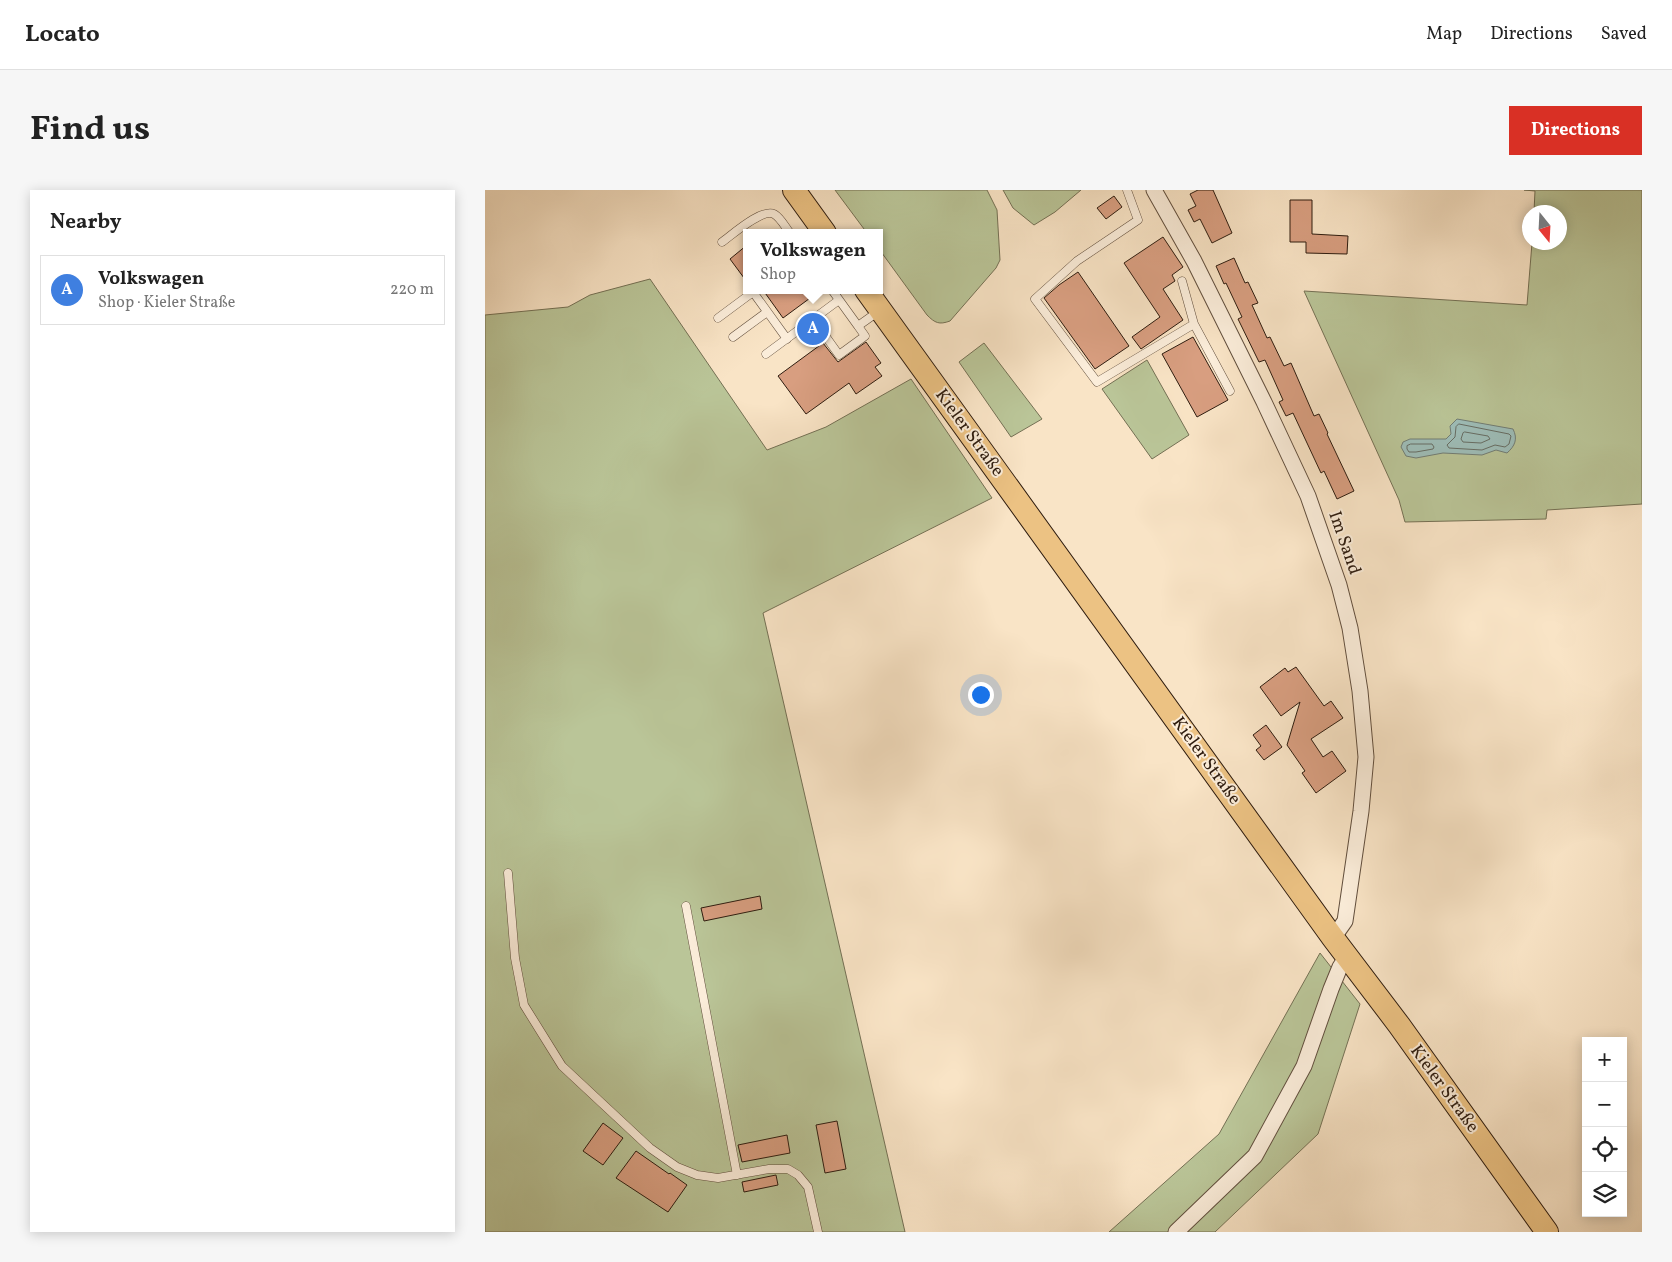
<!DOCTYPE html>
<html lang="en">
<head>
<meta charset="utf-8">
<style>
  body { margin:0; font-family:Vollkorn,serif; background:#f6f6f6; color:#222 }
  .controls { position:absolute; right:15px; bottom:15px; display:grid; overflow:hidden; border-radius:0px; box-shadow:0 2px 12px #0003 }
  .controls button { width:45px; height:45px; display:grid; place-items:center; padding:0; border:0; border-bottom:1px solid #e0e0e0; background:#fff; color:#222; font:25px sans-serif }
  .compass { position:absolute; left:1037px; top:15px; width:45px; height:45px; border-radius:50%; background:#fff; box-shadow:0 2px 12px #0003; rotate:162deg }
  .you { position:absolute; left:495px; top:504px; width:18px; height:18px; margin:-12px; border:4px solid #fff; border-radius:50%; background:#1a73e8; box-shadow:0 0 0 8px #1a73e833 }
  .badge { display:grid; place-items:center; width:32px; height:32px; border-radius:50%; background:#d93025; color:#fff; font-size:16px; font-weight:700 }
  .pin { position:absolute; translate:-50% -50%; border:2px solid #fff; box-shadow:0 1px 5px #0006 }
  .popup { position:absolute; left:258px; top:39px; width:140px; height:65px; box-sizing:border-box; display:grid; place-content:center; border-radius:0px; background:#fff; filter:drop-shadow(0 1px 4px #0005); font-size:16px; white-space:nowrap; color:#767676 }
  .popup b { font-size:19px; color:#222 }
  .popup::after { content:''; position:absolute; left:50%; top:100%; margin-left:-10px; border:10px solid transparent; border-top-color:#fff }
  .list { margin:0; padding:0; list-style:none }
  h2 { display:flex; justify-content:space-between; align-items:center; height:65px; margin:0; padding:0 20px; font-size:21px }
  h2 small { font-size:16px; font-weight:400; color:#767676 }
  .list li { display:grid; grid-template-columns:32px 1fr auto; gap:15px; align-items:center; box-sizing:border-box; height:70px; margin:0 10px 10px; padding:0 10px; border:1px solid #e0e0e0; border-radius:0px }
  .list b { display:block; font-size:19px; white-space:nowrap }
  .list p { margin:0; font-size:16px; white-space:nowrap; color:#767676 }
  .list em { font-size:16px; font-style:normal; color:#767676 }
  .icon { flex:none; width:28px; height:28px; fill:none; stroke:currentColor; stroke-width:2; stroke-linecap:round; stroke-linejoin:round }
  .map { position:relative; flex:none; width:1157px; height:1042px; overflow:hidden; border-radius:0px }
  header { display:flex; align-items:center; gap:30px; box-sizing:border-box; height:70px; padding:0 25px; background:#fff; border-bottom:1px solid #e0e0e0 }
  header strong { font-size:24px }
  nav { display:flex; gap:28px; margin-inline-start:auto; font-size:18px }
  .intro { display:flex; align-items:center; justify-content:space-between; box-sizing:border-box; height:120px; padding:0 30px }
  h1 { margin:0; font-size:35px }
  .button { padding:12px 22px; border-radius:0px; background:#d93025; color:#fff; font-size:18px; font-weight:700 }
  main { display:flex; gap:30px; padding:0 30px }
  aside { flex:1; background:#fff; border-radius:0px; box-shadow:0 2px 12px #0003 }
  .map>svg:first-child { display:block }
  .green { fill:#bac598; stroke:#747054 }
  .water { fill:#9ebeb9; stroke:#717d75 }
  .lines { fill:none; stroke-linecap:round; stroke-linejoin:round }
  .shore { stroke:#666d64; stroke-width:1 }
  .building { fill:#d89e80; stroke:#2e1c0f }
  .lane-casing { stroke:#614e3d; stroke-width:9 }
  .street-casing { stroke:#614e3d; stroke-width:17 }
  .primary-casing { stroke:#2e1c0f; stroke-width:24 }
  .lane { stroke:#fbedda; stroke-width:8 }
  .street { stroke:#fbedda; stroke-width:15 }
  .primary { stroke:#ecc283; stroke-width:22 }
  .labels { text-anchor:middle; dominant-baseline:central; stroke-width:4; stroke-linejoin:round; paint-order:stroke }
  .street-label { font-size:18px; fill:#2e1c0f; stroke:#fbedda }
</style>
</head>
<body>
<header>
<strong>Locato</strong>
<nav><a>Map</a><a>Directions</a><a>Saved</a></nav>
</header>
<div class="intro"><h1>Find us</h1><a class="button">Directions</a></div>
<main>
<aside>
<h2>Nearby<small></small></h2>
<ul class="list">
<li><span class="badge" style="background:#3f7fe0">A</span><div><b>Volkswagen</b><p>Shop · Kieler Straße</p></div><em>220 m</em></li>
</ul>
</aside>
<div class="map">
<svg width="1157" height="1042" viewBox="0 0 1157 1042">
  <rect width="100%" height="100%" fill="#f9e4c6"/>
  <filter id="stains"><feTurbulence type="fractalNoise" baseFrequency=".004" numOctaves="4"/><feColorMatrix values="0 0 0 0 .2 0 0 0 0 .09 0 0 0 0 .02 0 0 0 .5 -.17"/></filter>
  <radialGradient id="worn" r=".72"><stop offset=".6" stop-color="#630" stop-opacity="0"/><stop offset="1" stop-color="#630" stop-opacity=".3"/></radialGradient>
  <!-- green -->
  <path class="green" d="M350,0H502L512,20L515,70L511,78L465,131C454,135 450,133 442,125L394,59V43H382Z
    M518,0H596L570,22L549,35L528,18Z
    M1039,0H1157V314L1062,320L1061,329L920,332L914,310L819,101L1042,115L1047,53L1074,52V22H1049L1050,1Z
    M165,89L282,260L341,237L426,189L507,308L278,423L420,1042H0V125L83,117L105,105Z
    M499,153L557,229L526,247L474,172Z
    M662,170L704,245L667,269L617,199Z
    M835,763L875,814L833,944L730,1042H624L734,944Z"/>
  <!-- water -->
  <path class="water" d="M972,229L1028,239C1033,249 1030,256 1022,263L1011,260L997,265L958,263L931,268L921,266L916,257L918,252L925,249H961L966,244L965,236Z"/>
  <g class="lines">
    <!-- shore -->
    <path class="shore" d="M974,234L1024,244L1026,246L1024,254L1020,257L1010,255L997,260L964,258L962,255L970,247L971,237Z
      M980,242L1003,246L1005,249L996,253L978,252L976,249L978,243Z
      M926,254H947L949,257L948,259L931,262H924L922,259V256Z"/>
  </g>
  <!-- building -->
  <path class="building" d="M713,0H728L747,43L727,53L715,29L709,32L703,20L711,16L705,4Z
    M629,6L637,17L621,29L612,18Z
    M805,10H827V44L863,46L862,64L821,63V52H805Z
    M678,47L698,77L687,85L690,91L678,99L698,130L656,159L647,147L675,127L639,73Z
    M262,55V92L245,69Z
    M749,68L760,93L763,92L773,113L767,115L782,148L785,147L799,176L806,173L829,226L834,224L843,243L842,244L869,301L852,309L839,281L836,283L808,223L801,226L794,212L798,210L780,170L774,172L753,129L757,127L741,93L739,94L731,76Z
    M593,82L644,156L610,179L559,108L574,95Z
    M278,100H336L298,128Z
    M708,147L743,210L712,227L677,164Z
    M381,152L396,173L390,177L397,186L371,204L364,193L321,224L293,186L338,153L353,172Z
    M811,477L839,516L846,511L858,528L826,549L838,567L847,561L861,581L831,603L817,583L820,581L802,555L815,512L796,526L775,497L800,478L803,482Z
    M781,535L797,557L779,570L771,560L776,556L768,545Z
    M275,706L277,719L219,731L216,718Z
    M352,931L361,979L340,983L331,935Z
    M118,933L138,948L118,975L98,961Z
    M302,945L305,963L257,972L253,955Z
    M151,961L184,984L185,983L202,995L183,1022L131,988Z
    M291,985L293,995L259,1002L257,992Z"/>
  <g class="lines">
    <!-- lane casing -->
    <g class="lane-casing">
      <path id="lane" d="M642,0L653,30L592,71L550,109L612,192L709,134L745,201
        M237,52C247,45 277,18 289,24C296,28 300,37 305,43
        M697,91L709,134
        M347,100L373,136L394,121
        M233,128L268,102L302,149
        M329,130L354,165L380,146L373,136
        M248,147L282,122
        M281,164L354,110
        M23,683L30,768L39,815L77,876L165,958L192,977L212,985L233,988L284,979H303L313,985L323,997L333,1042
        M201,716L252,985"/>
    </g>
    <!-- street casing -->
    <g class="street-casing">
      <path id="street" d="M669,0L709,71L779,212L823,306L854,395L865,438L875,501L881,567L876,621L860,731L848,748
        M691,1042L770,966L819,876L846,799L855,777L862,766"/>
    </g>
    <!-- primary casing -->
    <g class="primary-casing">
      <path id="primary" d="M309,0L340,43
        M381,100L848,748L914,835L1062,1042"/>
    </g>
    <!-- lane -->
    <use href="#lane" class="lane"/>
    <!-- street -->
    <use href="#street" class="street"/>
    <!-- primary -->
    <use href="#primary" class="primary"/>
  </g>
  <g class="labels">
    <!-- street labels -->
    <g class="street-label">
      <text transform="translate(484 243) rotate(54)">Kieler Straße</text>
      <text transform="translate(859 353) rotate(71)">Im Sand</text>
      <text transform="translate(721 571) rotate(54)">Kieler Straße</text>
      <text transform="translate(959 899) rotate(54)">Kieler Straße</text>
    </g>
  </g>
  <rect width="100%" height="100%" filter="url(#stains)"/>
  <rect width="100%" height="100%" fill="url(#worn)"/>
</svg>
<div class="controls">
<button>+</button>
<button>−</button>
<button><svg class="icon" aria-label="locate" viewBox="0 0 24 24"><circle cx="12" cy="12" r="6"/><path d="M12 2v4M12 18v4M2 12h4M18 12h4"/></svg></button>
<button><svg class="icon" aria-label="layers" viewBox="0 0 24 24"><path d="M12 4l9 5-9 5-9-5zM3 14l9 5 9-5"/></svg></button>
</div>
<svg class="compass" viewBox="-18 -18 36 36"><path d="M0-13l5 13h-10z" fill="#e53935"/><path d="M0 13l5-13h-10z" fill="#767676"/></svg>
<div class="you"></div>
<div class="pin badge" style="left:328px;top:139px;background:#3f7fe0">A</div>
<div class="popup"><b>Volkswagen</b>Shop</div>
</div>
</main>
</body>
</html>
